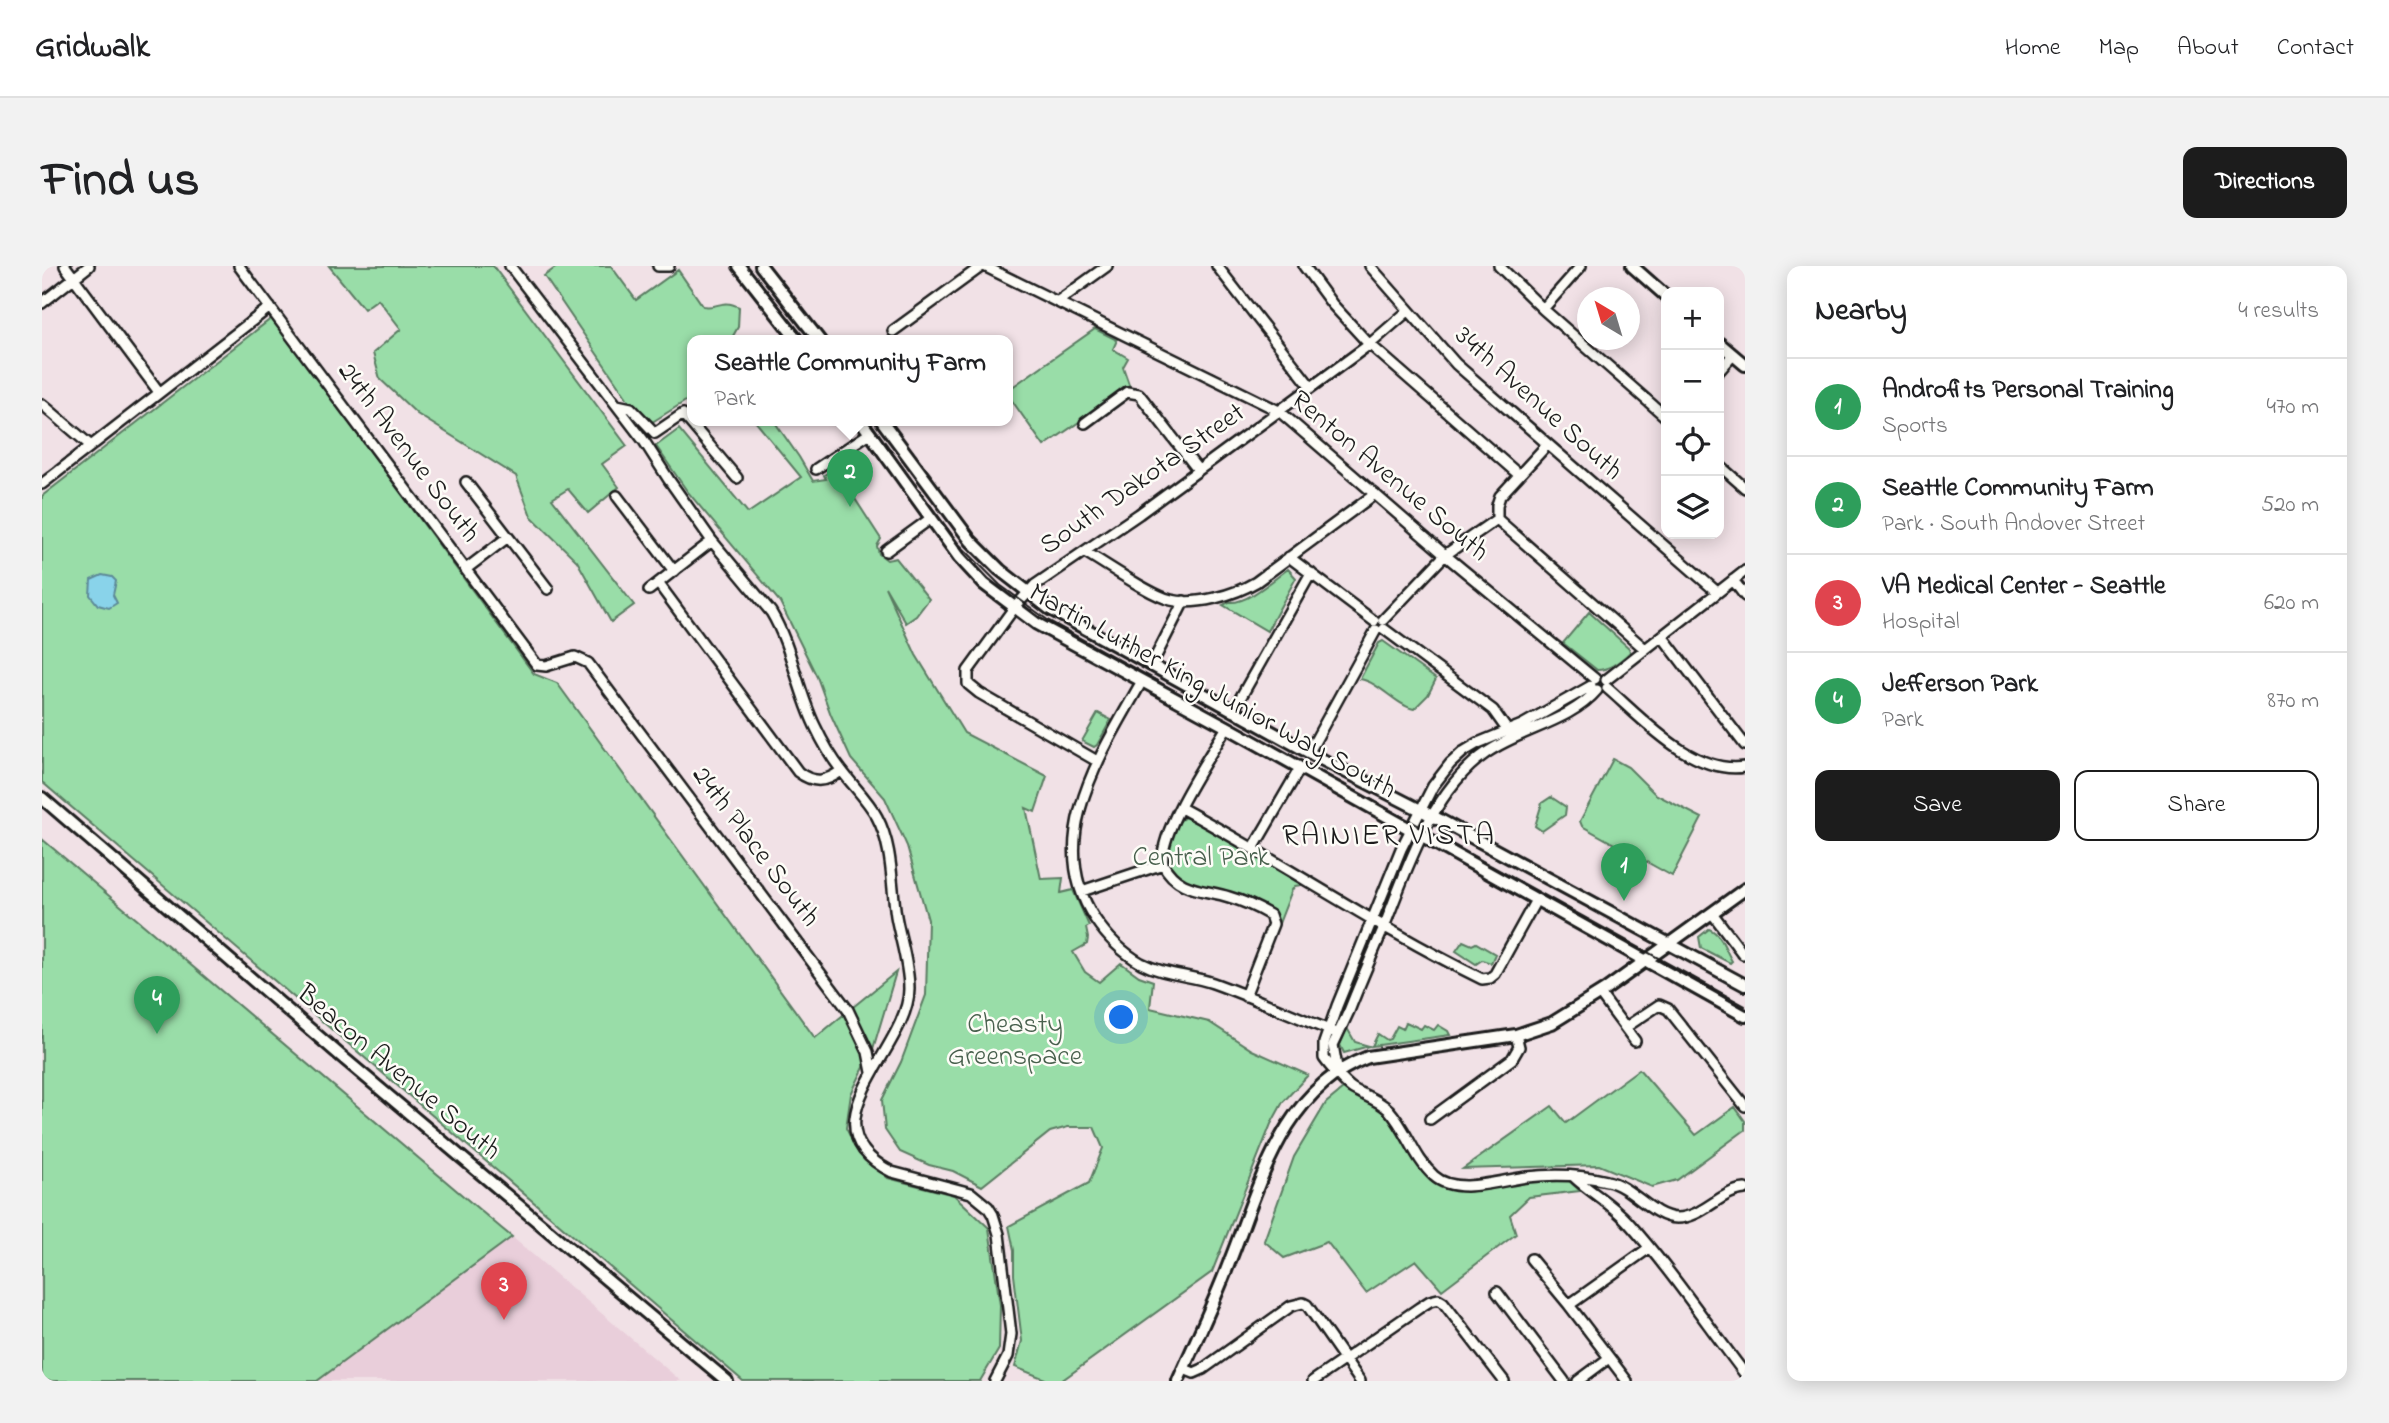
<!DOCTYPE html>
<html lang="en">
<head>
<meta charset="utf-8">
<style>
  body { margin:0; font-family:"Indie Flower",sans-serif; background:#f2f2f2; color:#202124 }
  .controls { position:absolute; right:21px; top:21px; display:grid; overflow:hidden; border-radius:14px; box-shadow:0 4px 18px #0003 }
  .controls button { width:63px; height:63px; display:grid; place-items:center; padding:0; border:0; border-bottom:2px solid #e0e0e0; background:#fff; color:#202124; font:35px sans-serif }
  .compass { position:absolute; left:1535px; top:21px; width:63px; height:63px; border-radius:50%; background:#fff; box-shadow:0 4px 18px #0003; rotate:322deg }
  .you { position:absolute; left:1080px; top:752px; width:24px; height:24px; margin:-18px; border:5px solid #fff; border-radius:50%; background:#1a73e8; box-shadow:0 0 0 10px #1a73e833 }
  .badge { display:grid; place-items:center; width:46px; height:46px; border-radius:50%; background:#1c1c1c; color:#fff; font-size:23px; font-weight:700 }
  .pin { position:absolute; translate:-50% -58px; filter:drop-shadow(0 2px 4px #0008) }
  .pin::after { content:''; position:absolute; top:37px; width:24px; height:21px; background:inherit; clip-path:polygon(0 0,100% 0,50% 100%) }
  .popup { position:absolute; left:645px; top:69px; width:326px; height:91px; box-sizing:border-box; display:grid; place-content:center; border-radius:14px; background:#fff; filter:drop-shadow(0 2px 5px #0005); font-size:23px; white-space:nowrap; color:#757577 }
  .popup b { font-size:26px; color:#202124 }
  .popup::after { content:''; position:absolute; left:50%; top:100%; margin-left:-14px; border:14px solid transparent; border-top-color:#fff }
  .list { margin:0; padding:0; list-style:none }
  h2 { display:flex; justify-content:space-between; align-items:center; height:91px; margin:0; padding:0 28px; font-size:30px }
  h2 small { font-size:23px; font-weight:400; color:#757577 }
  .list li { display:grid; grid-template-columns:46px 1fr auto; gap:21px; align-items:center; box-sizing:border-box; height:98px; padding:0 28px; border-top:2px solid #e0e0e0 }
  .list b { display:block; font-size:26px; white-space:nowrap }
  .list p { margin:0; font-size:23px; white-space:nowrap; color:#757577 }
  .list em { font-size:23px; font-style:normal; color:#757577 }
  .actions { display:flex; gap:14px; padding:21px 28px }
  .actions a { flex:1; padding:16px 0; border:2px solid #1c1c1c; border-radius:14px; text-align:center; font-size:24px; color:#1c1c1c }
  .actions .main { background:#1c1c1c; color:#fff }
  .icon { flex:none; width:38px; height:38px; fill:none; stroke:currentColor; stroke-width:2; stroke-linecap:round; stroke-linejoin:round }
  .map { position:relative; flex:none; width:1703px; height:1115px; overflow:hidden; border-radius:14px }
  header { display:flex; align-items:center; gap:42px; box-sizing:border-box; height:98px; padding:0 35px; background:#fff; border-bottom:2px solid #e0e0e0 }
  header strong { font-size:33px }
  nav { display:flex; gap:38px; margin-inline-start:auto; font-size:24px }
  .intro { display:flex; align-items:center; justify-content:space-between; box-sizing:border-box; height:168px; padding:0 42px }
  h1 { margin:0; font-size:49px }
  .button { padding:18px 32px; border-radius:14px; background:#1c1c1c; color:#fff; font-size:24px; font-weight:700 }
  main { display:flex; gap:42px; padding:0 42px }
  aside { flex:1; background:#fff; border-radius:14px; box-shadow:0 4px 18px #0003 }
  .map>svg:first-child { display:block }
  .built { fill:#e9ceda }
  .green { fill:#99dda8; stroke:#5a7c62; stroke-width:2 }
  .water { fill:#89d3ea; stroke:#5d8a98; stroke-width:2 }
  .lines { fill:none; stroke-linecap:round; stroke-linejoin:round }
  .minor-casing { stroke:#1c1c1c; stroke-width:14 }
  .major-casing { stroke:#1c1c1c; stroke-width:16 }
  .minor { stroke:#fdfcf7; stroke-width:9 }
  .major { stroke:#fdfcf7; stroke-width:10 }
  .tram { stroke:#1c1c1c; stroke-width:2 }
  .labels { text-anchor:middle; dominant-baseline:central; stroke-width:5; stroke-linejoin:round; paint-order:stroke }
  .street-label { font-size:28px; fill:#1c1c1c; stroke:#fdfcf7 }
  .park-label { font-size:28px; fill:#48604d; stroke:#fdfcf7 }
  .neighbourhood-label { font-size:30px; letter-spacing:2px; fill:#1c1c1c; stroke:#fdfcf7 }
</style>
</head>
<body>
<header>
<strong>Gridwalk</strong>
<nav><a>Home</a><a>Map</a><a>About</a><a>Contact</a></nav>
</header>
<div class="intro"><h1>Find us</h1><a class="button">Directions</a></div>
<main>
<div class="map">
<svg width="1703" height="1115" viewBox="0 0 1703 1115">
  <rect width="100%" height="100%" fill="#f1e1e6"/>
  <filter id="ink" filterUnits="userSpaceOnUse"><feTurbulence type="fractalNoise" baseFrequency=".0143" numOctaves="2"/><feDisplacementMap in="SourceGraphic" scale="14" xChannelSelector="R" yChannelSelector="G"/><feConvolveMatrix kernelMatrix="1 2 1 2 8 2 1 2 1" color-interpolation-filters="sRGB"/></filter>
  <g filter="url(#ink)">
    <!-- built -->
    <path class="built" d="M470,971L639,1115H275L335,1069Z"/>
    <!-- green -->
    <path class="green" d="M287,0H451L585,180L560,198L577,221L546,247L526,223L510,233L592,339L569,356L535,295L489,250L474,210L375,148L338,113L331,87L359,63L336,33L322,43Z
      M516,0H569L594,34L636,4L661,40C676,43 680,32 697,41L696,61L691,70L692,75H650V131L604,160L502,10Z
      M230,52L492,408L515,417L773,772L854,706L831,783L809,828L804,862L817,888L846,912L912,929L947,962L958,1039L957,1083L938,1115H701L0,516V230Z
      M1053,63L1075,74L1071,83L1086,92L1081,101L1088,121L1002,180L966,129V124Z
      M713,155H732L757,191L771,215L784,213L782,209L793,202L839,273L835,280L837,288L845,294L854,292L887,333L874,350L864,357L843,321L874,389L922,467L1005,510L993,546L984,542L999,613L1021,612L1019,627L1031,624L1047,660L1044,662L1046,672L1045,678L1031,686L1043,706L1057,716L1079,697L1097,710L1111,715L1108,742L1167,756L1210,784L1266,809L1241,836L1229,858L1170,1006L1019,1115H1003V1113L973,1101L980,1075L972,1009V984L967,960L1047,917L1061,882L1052,861H1026L1008,866L940,920L911,905L887,899L858,886L843,864L840,834L859,796L884,729L886,654L865,580L843,532L809,493L789,449L775,411L738,336L645,225L614,180L637,163L706,247L759,211Z
      M1246,303L1254,312L1225,365L1181,339L1187,336C1205,338 1232,313 1246,303Z
      M1547,346L1587,382L1588,386C1580,394 1567,404 1555,404L1521,377Z
      M1341,375L1394,413L1386,429L1372,443C1355,440 1337,416 1318,413L1337,377Z
      M1056,447L1069,454L1055,479L1052,481L1040,475Z
      M1571,493L1586,501L1613,528L1660,552L1630,610L1540,560L1538,555Z
      M1509,531L1524,541L1523,549L1500,565L1493,560L1500,537Z
      M1143,551L1198,580L1260,619L1253,620L1250,624L1236,660C1234,625 1158,629 1138,613C1132,608 1128,602 1126,595C1124,587 1124,580 1127,573C1131,565 1135,555 1143,551Z
      M0,573L459,962L470,971L275,1115H0Z
      M1667,663C1680,668 1683,684 1690,695L1688,697L1659,682L1657,671Z
      M1421,675L1430,679L1434,677L1453,688L1449,697L1440,694L1434,698L1414,685Z
      M1364,756L1379,763L1382,759L1392,764L1396,759L1406,765L1408,769L1330,780L1336,768L1345,774L1348,773L1355,760L1361,763Z
      M1305,762L1313,776L1327,780L1302,787L1298,779Z
      M1597,803L1654,869L1693,841L1703,855V864L1635,914L1610,921L1557,899L1421,903L1510,840L1524,857Z
      M1301,823L1339,844L1352,858L1384,908L1403,921L1492,914L1527,915L1538,925L1487,931L1468,949L1474,968L1400,1024L1374,994L1324,1027L1285,976L1242,992L1222,975L1252,891L1284,837Z"/>
    <!-- water -->
    <path class="water" d="M60,309L70,311L74,315L71,329L75,337L67,342L56,339L48,329L49,314Z"/>
    <g class="lines">
      <!-- minor casing -->
      <g class="minor-casing">
        <path id="minor" d="M23,0L117,126
          M197,0L495,399L504,400L533,391L546,397L806,744L826,786L830,806
          M468,0L602,175L627,214L670,275L729,346C750,381 755,423 773,460C780,475 789,491 800,505C811,520 826,534 835,551C851,581 849,617 854,650C858,673 867,698 867,723C867,784 757,859 850,906L929,927L946,941L951,949L957,968L969,1068L966,1090L953,1115
          M616,0H627
          M942,0L1237,145L1403,289L1553,413
          M1175,0L1269,121
          M1262,0L1290,38L1325,76L1476,208
          M1328,0L1414,98L1675,326
          M1457,0L1501,43L1624,151
          M1015,36L1065,0
          M0,37L47,0
          M1501,43L1539,0
          M851,65L940,0
          M1677,105L1691,89
          M0,138L49,180
          M575,139L589,142L613,167L641,148L695,212
          M1043,157L1085,126L1097,128L1156,204
          M1677,199L1703,222
          M774,203L828,167
          M424,216L506,323
          M0,218L228,41
          M575,230L632,305
          M1455,253L1603,383
          M1455,253V239L1458,230L1505,179
          M844,285L888,253
          M1043,286C1064,298 1108,329 1129,334C1154,340 1192,329 1214,316L1333,228
          M1247,291L1332,355
          M424,303L466,271
          M1691,314L1703,330
          M616,317L756,506C772,518 784,516 799,505
          M607,324L670,275
          M1341,354L1403,289L1455,253
          M1342,363L1451,444L1468,468
          M1620,370L1703,479
          M1109,400L1142,335
          M1564,414L1703,305
          M1100,415C1061,485 1000,573 1053,653C1065,671 1080,686 1099,697C1122,709 1147,709 1171,717C1213,732 1254,751 1295,767
          M1549,420L1480,459L1436,477L1421,486L1408,498L1391,520L1359,583L1295,740L1282,777V792C1286,798 1304,819 1311,823C1323,830 1337,834 1347,844C1365,864 1372,892 1392,910C1414,930 1459,914 1485,911C1511,908 1540,909 1565,915C1590,920 1609,951 1635,952C1661,952 1678,925 1703,923
          M1565,422C1602,454 1650,509 1703,501
          M1191,445L1269,307
          M1267,486L1334,364
          M1055,495L937,427L926,418V405L972,342L993,319L1097,248L1328,78L1366,45
          M1139,542C1241,597 1336,662 1440,713L1448,712L1453,708L1494,634
          M1212,581L1258,502
          M1121,598C1136,626 1161,623 1187,631C1201,635 1216,642 1228,649L1231,658L1203,730
          M1040,625L1121,598C1116,566 1167,491 1185,461
          M1670,647L1701,688
          M1558,728L1593,775
          M1584,761L1617,739L1626,743L1703,840
          M1296,807L1291,779L1307,745C1318,717 1330,689 1342,661C1365,603 1390,524 1444,487C1478,463 1528,456 1555,424
          M1388,853L1470,793L1477,781L1474,769
          M1532,911C1549,927 1569,937 1585,955C1628,1003 1664,1057 1703,1108
          M1489,993L1527,1039L1585,1115
          M1455,1026L1522,1115
          M1527,1039L1607,982
          M1142,1103L1152,1107L1161,1103L1249,1040L1261,1037L1265,1039L1318,1115
          M1271,1115L1377,1042L1388,1035L1396,1033L1401,1036L1462,1115
          M1536,1115L1567,1092"/>
      </g>
      <!-- major casing -->
      <g class="major-casing">
        <path id="major" d="M697,0L756,75
          M719,0L778,75
          M1590,0L1624,30
          M1677,77L1703,99
          M819,155L917,291L942,318L995,358L1185,461L1703,750
          M840,155L929,275L958,304L1008,343L1277,492L1398,554L1703,719
          M0,532L299,790L685,1115
          M1136,1115C1153,1076 1172,1037 1187,997C1218,920 1239,824 1326,791L1474,769L1510,757L1563,724L1703,623"/>
      </g>
      <!-- minor -->
      <use href="#minor" class="minor"/>
      <!-- major -->
      <use href="#major" class="major"/>
      <!-- tram -->
      <path class="tram" d="M705,0L764,75
        M826,155L917,278L958,319L1007,355L1703,740"/>
    </g>
  </g>
  <g class="labels">
    <!-- street labels -->
    <g class="street-label">
      <text transform="translate(1496 138) rotate(42)">34th Avenue South</text>
      <text transform="translate(366 187) rotate(53)">24th Avenue South</text>
      <text transform="translate(1347 211) rotate(40)">Renton Avenue South</text>
      <text transform="translate(1101 214) rotate(-35)">South Dakota Street</text>
      <text transform="translate(1170 426) rotate(29)">Martin Luther King Junior Way South</text>
      <text transform="translate(713 581) rotate(53)">24th Place South</text>
      <text transform="translate(356 807) rotate(40)">Beacon Avenue South</text>
    </g>
    <!-- park labels -->
    <g class="park-label">
      <text x="1159" y="592">Central Park</text>
      <text x="973" y="759">Cheasty<tspan x="973" dy="32">Greenspace</tspan></text>
    </g>
    <!-- neighbourhood labels -->
    <g class="neighbourhood-label">
      <text x="1347" y="571">RAINIER VISTA</text>
    </g>
  </g>
</svg>
<div class="controls">
<button>+</button>
<button>−</button>
<button><svg class="icon" aria-label="locate" viewBox="0 0 24 24"><circle cx="12" cy="12" r="6"/><path d="M12 2v4M12 18v4M2 12h4M18 12h4"/></svg></button>
<button><svg class="icon" aria-label="layers" viewBox="0 0 24 24"><path d="M12 4l9 5-9 5-9-5zM3 14l9 5 9-5"/></svg></button>
</div>
<svg class="compass" viewBox="-18 -18 36 36"><path d="M0-13l5 13h-10z" fill="#e53935"/><path d="M0 13l5-13h-10z" fill="#757577"/></svg>
<div class="you"></div>
<div class="pin badge" style="left:1582px;top:635px;background:#2e9e5b">1</div>
<div class="pin badge" style="left:808px;top:241px;background:#2e9e5b">2</div>
<div class="popup"><b>Seattle Community Farm</b>Park</div>
<div class="pin badge" style="left:462px;top:1054px;background:#e0444e">3</div>
<div class="pin badge" style="left:115px;top:768px;background:#2e9e5b">4</div>
</div>
<aside>
<h2>Nearby<small>4 results</small></h2>
<ul class="list">
<li><span class="badge" style="background:#2e9e5b">1</span><div><b>Androfits Personal Training</b><p>Sports</p></div><em>470 m</em></li>
<li><span class="badge" style="background:#2e9e5b">2</span><div><b>Seattle Community Farm</b><p>Park · South Andover Street</p></div><em>520 m</em></li>
<li><span class="badge" style="background:#e0444e">3</span><div><b>VA Medical Center - Seattle</b><p>Hospital</p></div><em>620 m</em></li>
<li><span class="badge" style="background:#2e9e5b">4</span><div><b>Jefferson Park</b><p>Park</p></div><em>870 m</em></li>
</ul>
<div class="actions"><a class="main">Save</a><a>Share</a></div>
</aside>
</main>
</body>
</html>
